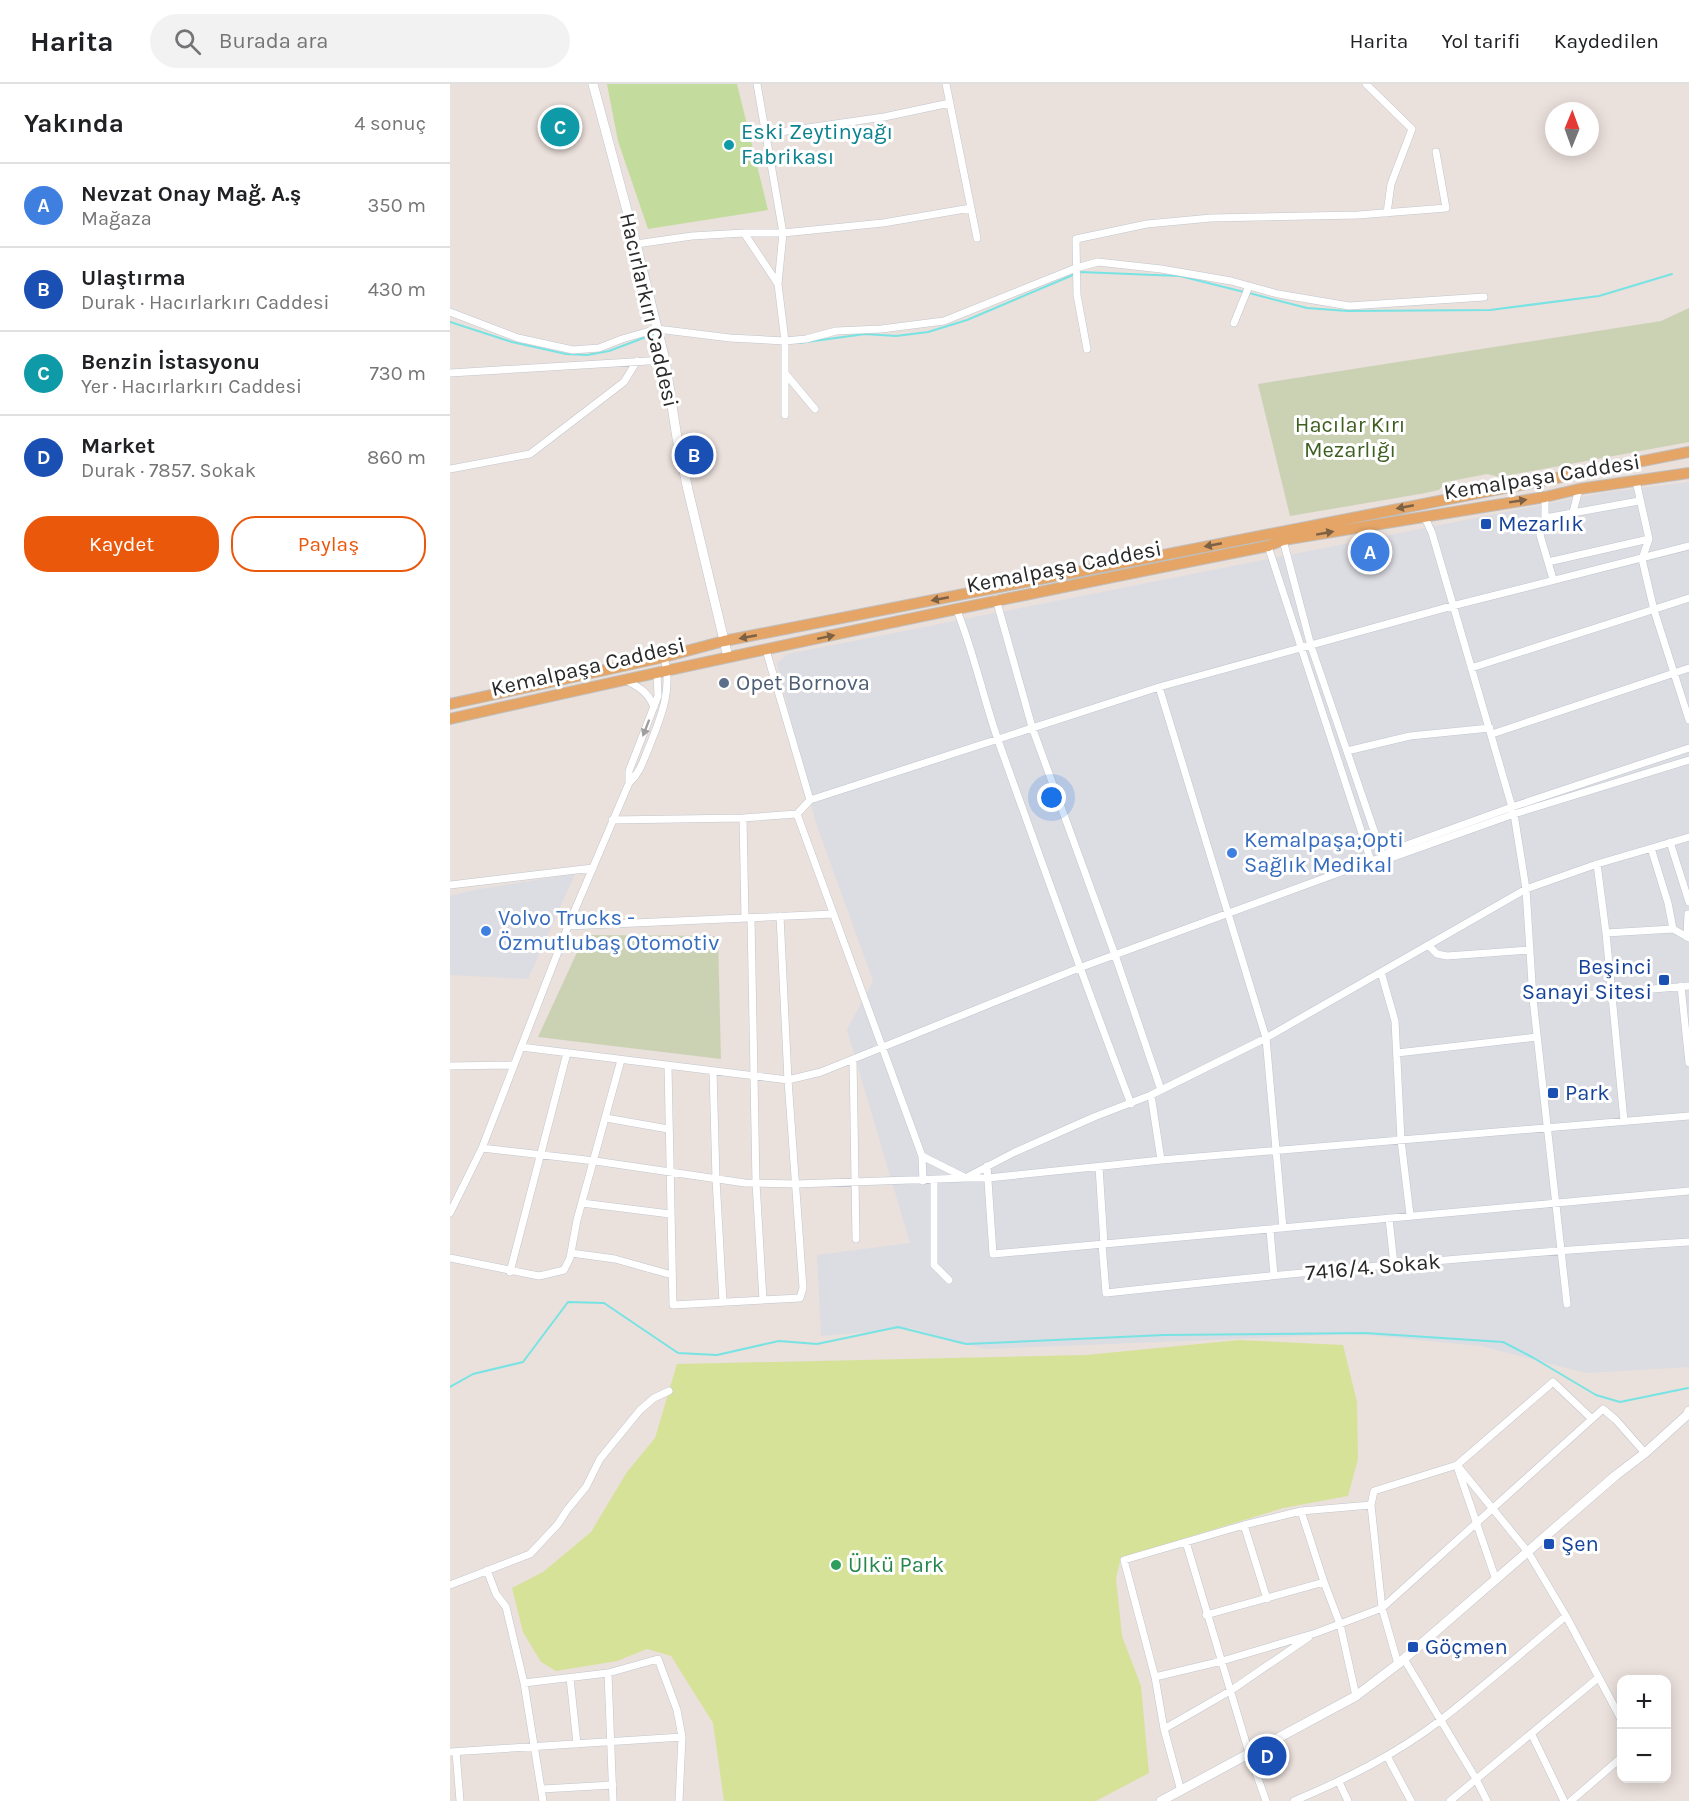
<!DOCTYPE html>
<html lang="tr">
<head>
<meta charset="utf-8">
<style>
  body { margin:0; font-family:Karla,sans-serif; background:#f2f2f2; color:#202124 }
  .controls { position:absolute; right:18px; bottom:18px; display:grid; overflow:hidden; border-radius:12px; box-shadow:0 3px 15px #0003 }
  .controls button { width:54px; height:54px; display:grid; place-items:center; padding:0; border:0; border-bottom:2px solid #e0e0e0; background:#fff; color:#202124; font:30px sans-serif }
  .compass { position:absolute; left:1095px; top:18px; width:54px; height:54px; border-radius:50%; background:#fff; box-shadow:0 3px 15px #0003; rotate:1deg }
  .you { position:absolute; left:602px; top:714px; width:21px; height:21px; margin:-15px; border:4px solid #fff; border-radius:50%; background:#1a73e8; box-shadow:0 0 0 9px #1a73e833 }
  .badge { display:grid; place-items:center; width:39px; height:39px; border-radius:50%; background:#ea580c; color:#fff; font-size:20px; font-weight:700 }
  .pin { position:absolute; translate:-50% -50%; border:3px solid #fff; box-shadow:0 2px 6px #0006 }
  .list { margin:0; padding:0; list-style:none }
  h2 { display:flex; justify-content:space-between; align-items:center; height:78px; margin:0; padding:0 24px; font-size:26px }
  h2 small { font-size:20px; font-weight:400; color:#757577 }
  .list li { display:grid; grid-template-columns:39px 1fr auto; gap:18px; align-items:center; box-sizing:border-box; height:84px; padding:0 24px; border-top:2px solid #e0e0e0 }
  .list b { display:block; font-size:22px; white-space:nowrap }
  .list p { margin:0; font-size:20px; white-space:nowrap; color:#757577 }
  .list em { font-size:20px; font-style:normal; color:#757577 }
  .actions { display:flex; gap:12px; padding:18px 24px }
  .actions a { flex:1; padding:14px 0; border:2px solid #ea580c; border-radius:24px; text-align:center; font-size:21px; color:#ea580c }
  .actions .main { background:#ea580c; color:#fff }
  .icon { flex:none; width:33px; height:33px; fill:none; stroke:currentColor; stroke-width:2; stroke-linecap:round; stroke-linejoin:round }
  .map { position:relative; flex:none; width:1239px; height:1717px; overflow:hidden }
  header { display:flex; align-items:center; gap:36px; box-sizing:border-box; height:84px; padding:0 30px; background:#fff; border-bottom:2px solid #e0e0e0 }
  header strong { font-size:28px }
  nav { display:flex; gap:33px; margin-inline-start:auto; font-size:21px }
  .search { width:420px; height:54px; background:#f2f2f2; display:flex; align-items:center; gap:15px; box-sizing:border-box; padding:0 21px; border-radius:33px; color:#757577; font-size:22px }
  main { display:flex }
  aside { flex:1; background:#fff }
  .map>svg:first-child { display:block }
  .industrial { fill:#dcdce3 }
  .green { fill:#c3dc9d }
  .cemetery { fill:#cbd2b4 }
  .pitch { fill:#d7e299 }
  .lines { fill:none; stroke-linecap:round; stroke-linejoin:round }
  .stream { stroke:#77e3e3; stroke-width:2 }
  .street-casing { stroke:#c0c6ce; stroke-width:8 }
  .secondary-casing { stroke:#c0c6ce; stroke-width:10 }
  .primary-casing { stroke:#bfbfbf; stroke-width:12 }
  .street { stroke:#fff; stroke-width:7 }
  .secondary { stroke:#fff; stroke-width:9 }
  .primary { stroke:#e4a567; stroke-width:10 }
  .oneway { fill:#7d6145 }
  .oneway2 { fill:#9f9f9f }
  .culture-dot { fill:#0f9aa8; stroke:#fff; stroke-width:2 }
  .transit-dot { fill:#1a4fb4; stroke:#fff; stroke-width:2 }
  .service-dot { fill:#5c6f8a; stroke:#fff; stroke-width:2 }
  .shop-dot { fill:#3f7fe0; stroke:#fff; stroke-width:2 }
  .leisure-dot { fill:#2e9e5b; stroke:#fff; stroke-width:2 }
  .labels { text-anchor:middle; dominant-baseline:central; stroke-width:6; stroke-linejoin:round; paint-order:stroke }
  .culture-label { font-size:22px; fill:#0d838f; stroke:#fff; text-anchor:start }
  .street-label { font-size:22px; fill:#292929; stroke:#fff }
  .park-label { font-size:22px; fill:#3e5f20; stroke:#fff }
  .transit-label { font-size:22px; fill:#164399; stroke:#fff; text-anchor:start }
  .service-label { font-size:22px; fill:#4e5e75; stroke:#fff; text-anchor:start }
  .shop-label { font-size:22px; fill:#366cbe; stroke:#fff; text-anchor:start }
  .leisure-label { font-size:22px; fill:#27864d; stroke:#fff; text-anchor:start }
</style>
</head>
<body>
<header>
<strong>Harita</strong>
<div class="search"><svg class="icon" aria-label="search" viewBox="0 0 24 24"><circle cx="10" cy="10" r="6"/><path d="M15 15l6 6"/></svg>Burada ara</div>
<nav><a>Harita</a><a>Yol tarifi</a><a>Kaydedilen</a></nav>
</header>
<main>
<aside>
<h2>Yakında<small>4 sonuç</small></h2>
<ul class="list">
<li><span class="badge" style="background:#3f7fe0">A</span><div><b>Nevzat Onay Mağ. A.ş</b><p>Mağaza</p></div><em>350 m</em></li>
<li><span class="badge" style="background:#1a4fb4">B</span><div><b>Ulaştırma</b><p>Durak · Hacırlarkırı Caddesi</p></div><em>430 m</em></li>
<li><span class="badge" style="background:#0f9aa8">C</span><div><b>Benzin İstasyonu</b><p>Yer · Hacırlarkırı Caddesi</p></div><em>730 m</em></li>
<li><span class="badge" style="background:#1a4fb4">D</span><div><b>Market</b><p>Durak · 7857. Sokak</p></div><em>860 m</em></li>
</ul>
<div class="actions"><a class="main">Kaydet</a><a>Paylaş</a></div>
</aside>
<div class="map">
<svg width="1239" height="1717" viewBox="0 0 1239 1717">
  <rect width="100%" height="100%" fill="#eae0dc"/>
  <!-- industrial -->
  <path class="industrial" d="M1239,398V1283L1136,1289L1031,1262L907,1250L534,1265L461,1244L371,1252L367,1171L460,1159L397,946L423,897L365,736L327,579L338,570L1152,409Z
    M125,790L78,895L0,891V812L24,806Z"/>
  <!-- green -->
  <path class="green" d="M157,0H287L318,126L198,145L168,57Z"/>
  <!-- cemetery -->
  <path class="cemetery" d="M1239,224V358L1049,393L1037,390L996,398L989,406L970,410L840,432L808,300L1211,237Z
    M135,851L268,852L271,975L88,953Z"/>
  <!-- pitch -->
  <path class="pitch" d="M789,1256L893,1261L907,1318L908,1375L898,1412L833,1424L671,1474L666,1494L672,1552L691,1602L699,1689L646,1717H274L263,1639L221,1572L197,1565L167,1577L106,1587L91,1578L73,1548L62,1504L93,1488L141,1448L177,1388L205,1354L227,1280L636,1271Z"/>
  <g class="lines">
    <!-- stream -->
    <path class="stream" d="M799,209L857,224L898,227L1040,226L1149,212L1222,190
      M0,238L62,258L116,270L137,271L159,267L204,250
      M349,259L415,250L446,252L478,248L517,236L630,188L730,192L794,208
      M0,1303L23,1290L73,1278L118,1218L154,1219L228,1269L267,1271L329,1257L367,1260L448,1243L516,1260L714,1251L915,1249L1053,1258L1082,1273L1146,1311L1170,1318L1238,1304"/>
    <!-- street casing -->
    <g class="street-casing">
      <path id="street" d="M307,0L333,149L328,200L335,257V289
        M496,0L527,154
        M916,0L962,45L941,100L937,129
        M316,50L434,33L500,19
        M294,149L328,200
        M186,160L242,152L294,149H333L433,139L521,124
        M0,228L68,254L123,266L149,264L172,255L207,245L280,254L335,257L356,255L386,247L431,245L494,237L626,184L648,178L711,185L781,197L828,210L899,222L1034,213
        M784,239L799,202
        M637,265L627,211L626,155L697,140L761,134L908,131L996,124L986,68
        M0,289L215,276
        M335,331V289L365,325
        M0,385L80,370L174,298L187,277
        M1186,397L1199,455L1192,475L1204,526L1239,636
        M1095,413V434L1090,451L1103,495
        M1123,428L1129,405
        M974,432L982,449L1064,730L1076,805L1083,915L1117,1220
        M1095,434L1189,417
        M833,456L861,562L933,773
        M818,462L921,777
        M1239,462L1002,522L709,603L360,716L347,730L472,1072L516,1094H538L711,1076L1239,1032
        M1098,478L1199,455
        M546,515L582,643L665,871L711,1006
        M506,524C524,568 533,614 549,659C592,779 635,900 681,1020
        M316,566L360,716
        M1021,584L1239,514
        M176,596C190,604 198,608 204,623
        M709,603L816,954L833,1144
        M1042,650L1239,584
        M897,667L960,652L1040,644
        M179,699C190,689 193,677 199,663C211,633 223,605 214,573
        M293,734L295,834
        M162,736L293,734L347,730
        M1220,758L1239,818
        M1201,764L1218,819L1223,845L1239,854
        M933,773L940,767L1062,723L1239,664
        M1147,780L1156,849L1174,1037
        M0,801L143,784
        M301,834L306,1099L313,1216
        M118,842L383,830
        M1156,849L1223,845
        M1237,853L1238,830
        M978,861L987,870L997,872L1080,866
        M931,888L945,937L951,1056L960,1131
        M1231,902L1239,979
        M1083,915L1239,902
        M71,963L338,996L371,988L629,884L921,777L933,773L941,774L1064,730L1239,676
        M947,969L1087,953
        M403,975L406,1155
        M0,982L64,981
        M218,982L223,1221L350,1214L353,1204L338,996L330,832
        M263,987L266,1095L273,1218
        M701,1011L711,1076
        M156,1034L218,1045
        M32,1064L145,1077L295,1099L346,1100L516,1094
        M472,1072L473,1097
        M537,1082L543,1170L1239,1107
        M649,1083L654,1160
        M519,1092L563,1069L644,1033L701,1011L816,954L1076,805L1147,780L1239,753
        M484,1096V1181L499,1196
        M132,1119L220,1130
        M0,1129L32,1064L118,842L179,699V687L208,612L207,588
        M939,1134L944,1181
        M820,1146L824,1191
        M652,1160L656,1209C850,1188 1044,1170 1239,1158
        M121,1169L165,1175L222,1191
        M0,1174L89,1192L114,1186L120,1174L127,1136L171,976
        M60,1188L117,969
        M1007,1381L1078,1468L1116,1532L1172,1637
        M1008,1385L1046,1496
        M851,1427L874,1498L890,1540L906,1612
        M794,1441L817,1515
        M736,1458L799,1669L816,1717
        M37,1486L46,1510L56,1523L74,1599L93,1717
        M0,1501L80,1470L108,1440L117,1426L136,1403L150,1375L190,1326L204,1314L219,1307
        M756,1531L874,1498
        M954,1575L1026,1695L1037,1717
        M948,1580L932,1524L921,1421L924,1407L1007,1381L1103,1298L1142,1335
        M158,1589L163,1717
        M705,1593L772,1577L866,1549L932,1524L1153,1325L1166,1336L1195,1369
        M120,1594L127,1660
        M74,1599L158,1589L208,1575L227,1626L232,1653L229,1717
        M714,1645L780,1607L859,1553
        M1082,1651L1114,1717
        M0,1668L232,1653
        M6,1668L10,1717
        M937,1672L961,1717
        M889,1698L898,1717
        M92,1705L163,1701
        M731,1707L714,1645L705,1593L674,1476L794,1441L851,1427L921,1421
        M844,1717C896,1695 947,1670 992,1635C1034,1602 1075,1566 1116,1532
        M1000,1717L1148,1594
        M1121,1717L1172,1673"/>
    </g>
    <!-- secondary casing -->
    <g class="secondary-casing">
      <path id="secondary" d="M143,0L186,160L215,276L227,354L238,406L278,573
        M711,1717L906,1612L948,1580L1165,1392L1195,1369L1237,1331L1239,1327"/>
    </g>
    <!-- primary casing -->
    <g class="primary-casing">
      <path id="primary" d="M0,620L214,573L274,557L1239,368
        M0,635C272,573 545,516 818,462L833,456L1095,413L1129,405L1239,389"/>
    </g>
    <!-- street -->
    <use href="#street" class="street"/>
    <!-- secondary -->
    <use href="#secondary" class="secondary"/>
    <!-- primary -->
    <use href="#primary" class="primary"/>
  </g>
  <!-- one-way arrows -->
  <defs><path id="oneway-solid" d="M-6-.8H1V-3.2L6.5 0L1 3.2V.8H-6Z" transform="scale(1.5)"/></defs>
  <g class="oneway">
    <use href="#oneway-solid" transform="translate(1068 417) rotate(-9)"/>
    <use href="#oneway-solid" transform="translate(955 423) rotate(169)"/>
    <use href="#oneway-solid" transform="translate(875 449) rotate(-10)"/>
    <use href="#oneway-solid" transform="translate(763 461) rotate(169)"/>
    <use href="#oneway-solid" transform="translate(490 515) rotate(169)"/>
    <use href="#oneway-solid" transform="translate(298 553) rotate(169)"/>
    <use href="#oneway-solid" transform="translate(376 553) rotate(-12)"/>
  </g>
  <use class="oneway2" href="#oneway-solid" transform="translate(196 644) rotate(111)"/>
  <!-- markers -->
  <circle class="culture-dot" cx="279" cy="61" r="6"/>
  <g class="transit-dot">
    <rect x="1030" y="434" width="12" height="12" rx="3"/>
    <rect x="1208" y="890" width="12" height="12" rx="3"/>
    <rect x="1097" y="1003" width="12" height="12" rx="3"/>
    <rect x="1093" y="1454" width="12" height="12" rx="3"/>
    <rect x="957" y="1557" width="12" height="12" rx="3"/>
  </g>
  <circle class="service-dot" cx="274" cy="599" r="6"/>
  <g class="shop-dot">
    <circle cx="782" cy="769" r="6"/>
    <circle cx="36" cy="847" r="6"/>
  </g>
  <circle class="leisure-dot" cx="386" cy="1481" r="6"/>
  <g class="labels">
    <!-- culture labels -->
    <g class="culture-label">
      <text x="291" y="48">Eski Zeytinyağı<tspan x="291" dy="25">Fabrikası</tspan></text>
    </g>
    <!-- street labels -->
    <g class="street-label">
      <text transform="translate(199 226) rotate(77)">Hacırlarkırı Caddesi</text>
      <text transform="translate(1092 393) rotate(-9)">Kemalpaşa Caddesi</text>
      <text transform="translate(614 483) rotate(-11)">Kemalpaşa Caddesi</text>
      <text transform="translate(138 583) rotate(-13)">Kemalpaşa Caddesi</text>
      <text transform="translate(923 1183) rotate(-5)">7416/4. Sokak</text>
    </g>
    <!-- park labels -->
    <g class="park-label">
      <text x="900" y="341">Hacılar Kırı<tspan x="900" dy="25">Mezarlığı</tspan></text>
    </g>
    <!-- transit labels -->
    <g class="transit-label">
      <text x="1048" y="440">Mezarlık</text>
      <text x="1202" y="883" text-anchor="end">Beşinci<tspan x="1202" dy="25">Sanayi Sitesi</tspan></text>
      <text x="1115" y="1009">Park</text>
      <text x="1111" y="1460">Şen</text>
      <text x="975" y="1563">Göçmen</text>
    </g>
    <!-- service labels -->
    <g class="service-label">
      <text x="286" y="599">Opet Bornova</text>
    </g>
    <!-- shop labels -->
    <g class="shop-label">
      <text x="794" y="756">Kemalpaşa;Opti<tspan x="794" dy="25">Sağlık Medikal</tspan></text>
      <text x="48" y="834">Volvo Trucks -<tspan x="48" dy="25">Özmutlubaş Otomotiv</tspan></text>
    </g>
    <!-- leisure labels -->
    <g class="leisure-label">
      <text x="398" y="1481">Ülkü Park</text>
    </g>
  </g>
</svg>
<div class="controls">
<button>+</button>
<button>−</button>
</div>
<svg class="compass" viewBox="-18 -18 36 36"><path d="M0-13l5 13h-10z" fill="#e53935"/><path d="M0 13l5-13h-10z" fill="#757577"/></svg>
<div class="you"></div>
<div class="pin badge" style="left:920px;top:468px;background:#3f7fe0">A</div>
<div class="pin badge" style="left:244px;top:371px;background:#1a4fb4">B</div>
<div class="pin badge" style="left:110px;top:43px;background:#0f9aa8">C</div>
<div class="pin badge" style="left:817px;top:1672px;background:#1a4fb4">D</div>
</div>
</main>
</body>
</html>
